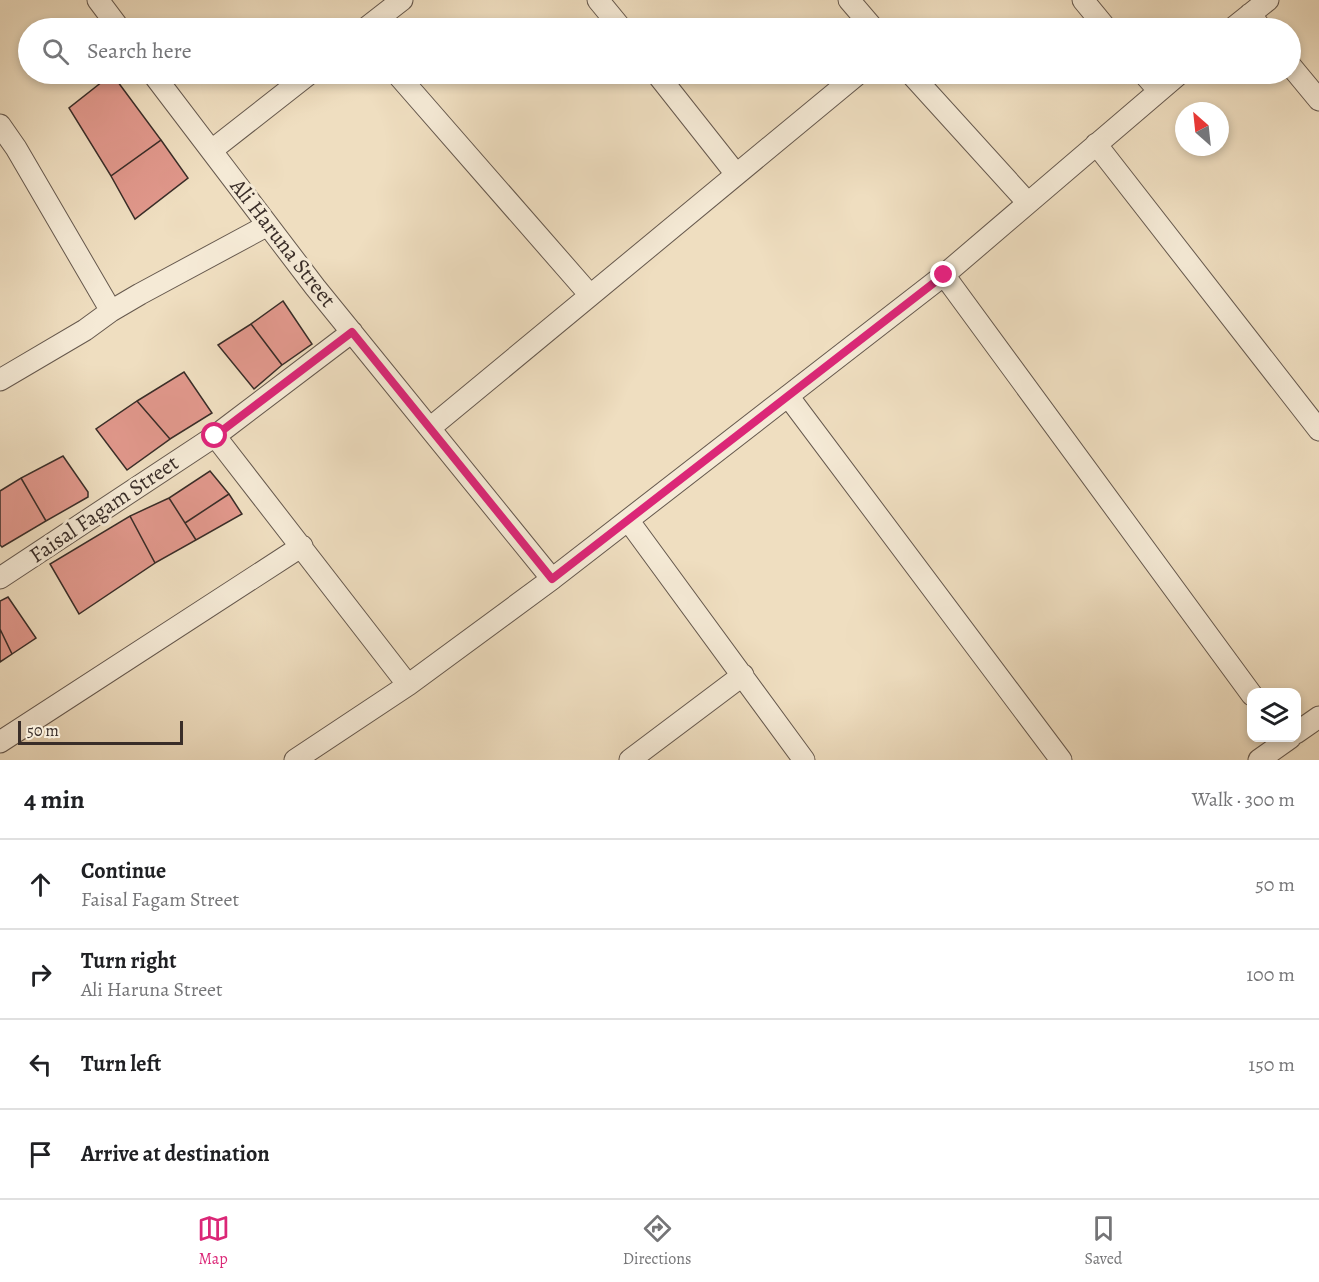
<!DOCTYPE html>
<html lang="en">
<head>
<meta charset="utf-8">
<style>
  body { margin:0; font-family:Alegreya,serif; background:#f6f6f6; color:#202124 }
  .controls { position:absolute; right:18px; bottom:18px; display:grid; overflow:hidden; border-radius:12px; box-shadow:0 3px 9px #0003 }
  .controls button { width:54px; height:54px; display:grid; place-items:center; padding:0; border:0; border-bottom:2px solid #e0e0e0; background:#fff; color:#202124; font:30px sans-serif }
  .compass { position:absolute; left:1175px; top:102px; width:54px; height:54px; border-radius:50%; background:#fff; box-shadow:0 3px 9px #0003; rotate:333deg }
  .scale { position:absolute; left:18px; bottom:15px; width:165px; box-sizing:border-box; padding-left:6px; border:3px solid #392d28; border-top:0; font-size:16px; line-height:21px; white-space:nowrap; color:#392d28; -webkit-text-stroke:4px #f5ead6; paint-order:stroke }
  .stop { position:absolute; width:18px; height:18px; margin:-14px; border:4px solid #db2777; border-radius:50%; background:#fff }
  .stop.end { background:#db2777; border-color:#fff; box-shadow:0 2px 6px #0008 }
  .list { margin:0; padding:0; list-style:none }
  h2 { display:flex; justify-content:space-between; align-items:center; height:78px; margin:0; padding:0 24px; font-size:26px }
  h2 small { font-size:20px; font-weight:400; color:#757577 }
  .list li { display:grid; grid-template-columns:39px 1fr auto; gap:18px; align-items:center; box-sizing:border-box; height:90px; padding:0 24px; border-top:2px solid #e0e0e0 }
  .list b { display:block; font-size:22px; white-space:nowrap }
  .list p { margin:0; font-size:20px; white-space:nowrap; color:#757577 }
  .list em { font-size:20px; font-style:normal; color:#757577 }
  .icon { flex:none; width:33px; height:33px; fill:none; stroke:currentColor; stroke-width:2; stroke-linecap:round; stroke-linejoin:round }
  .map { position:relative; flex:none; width:1319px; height:760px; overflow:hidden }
  .search { position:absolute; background:#fff; box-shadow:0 3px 9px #0003; left:18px; right:18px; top:18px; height:66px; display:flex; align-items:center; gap:15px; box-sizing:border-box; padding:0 21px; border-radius:33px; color:#757577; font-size:22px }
  .sheet { height:438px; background:#fff }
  nav { display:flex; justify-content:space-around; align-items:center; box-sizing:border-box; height:84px; border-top:2px solid #e0e0e0; background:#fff; font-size:16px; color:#757577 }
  nav a { display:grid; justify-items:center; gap:3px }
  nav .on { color:#db2777 }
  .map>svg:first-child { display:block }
  .building { fill:#e1988c; stroke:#392d28; stroke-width:1.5 }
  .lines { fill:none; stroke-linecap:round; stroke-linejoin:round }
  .minor-casing { stroke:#66594e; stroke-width:23 }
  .minor { stroke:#f5ead6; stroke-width:21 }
  .route { stroke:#db2777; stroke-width:8 }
  .labels { text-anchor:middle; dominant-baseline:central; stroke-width:6; stroke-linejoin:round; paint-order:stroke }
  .street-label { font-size:22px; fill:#392d28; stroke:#f5ead6 }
</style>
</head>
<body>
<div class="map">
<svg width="1319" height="760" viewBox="0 0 1319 760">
  <rect width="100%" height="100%" fill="#efdec0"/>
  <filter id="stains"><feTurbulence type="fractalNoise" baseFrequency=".00333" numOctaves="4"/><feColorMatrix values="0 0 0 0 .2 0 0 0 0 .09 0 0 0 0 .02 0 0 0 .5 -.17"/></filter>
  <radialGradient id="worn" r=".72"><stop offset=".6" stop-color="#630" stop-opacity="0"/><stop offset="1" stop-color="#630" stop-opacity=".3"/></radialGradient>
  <!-- building -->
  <path class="building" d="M112,74L161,140L111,176L69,108Z
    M161,140L188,178L135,219L111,176Z
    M283,301L312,344L282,365L251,324Z
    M251,324L282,365L254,389L218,345Z
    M184,372L212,413L170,439L137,401Z
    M137,401L170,439L127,470L96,429Z
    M63,456L88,492V497L46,521L21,478Z
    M210,471L229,494L185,523L169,498Z
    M21,478L46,521L2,547L0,545V491Z
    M229,494L242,514L196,540L185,523Z
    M169,498L196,540L155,563L130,516Z
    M130,516L155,563L79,614L50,564Z
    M8,597L36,638L12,654L0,629V601Z
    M0,629L12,654L0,662Z"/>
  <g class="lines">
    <!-- minor casing -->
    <g class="minor-casing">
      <path id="minor" d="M98,0L119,28
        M598,0L621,28
        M849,0L873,28
        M1083,0L1106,28
        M1250,14L1261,28
        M366,28L402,0
        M1233,28L1268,0
        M1290,65L1319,100
        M153,74L315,287L552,579
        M397,74L590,295
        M657,74L736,174
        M911,74L1028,203
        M1144,74L1159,91
        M0,125L16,148L111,311
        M1096,144L1319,430
        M212,150L309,74
        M944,275L1252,695
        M0,380L85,330L111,311L140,294L268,225
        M788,396L1061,760
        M430,428L858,74
        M215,436L408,685
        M628,520L804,760
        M0,578L215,436L352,332
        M1296,733L1319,717
        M0,742L302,546
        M295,760L408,685L552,579L788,396L944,275L1179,74
        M630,760L743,675
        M1259,760L1290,738"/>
    </g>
    <!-- minor -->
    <use href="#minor" class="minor"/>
  </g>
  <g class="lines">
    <!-- route -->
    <path class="route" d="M215,436L352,332L552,579L944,275"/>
  </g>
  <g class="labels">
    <!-- street labels -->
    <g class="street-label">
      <text transform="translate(283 243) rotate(52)">Ali Haruna Street</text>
      <text transform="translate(104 509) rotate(-34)">Faisal Fagam Street</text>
    </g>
  </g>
  <rect width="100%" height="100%" filter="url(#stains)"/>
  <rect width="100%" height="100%" fill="url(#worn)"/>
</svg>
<div class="controls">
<button><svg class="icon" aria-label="layers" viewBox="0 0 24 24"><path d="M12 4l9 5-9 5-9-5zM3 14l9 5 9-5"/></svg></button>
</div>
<svg class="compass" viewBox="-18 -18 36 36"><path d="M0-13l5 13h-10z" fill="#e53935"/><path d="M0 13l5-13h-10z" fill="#757577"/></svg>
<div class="scale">50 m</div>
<div class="stop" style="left:215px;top:436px"></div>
<div class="stop end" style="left:944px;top:275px"></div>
<div class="search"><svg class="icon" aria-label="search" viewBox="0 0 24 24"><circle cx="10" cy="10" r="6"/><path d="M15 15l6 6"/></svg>Search here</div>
</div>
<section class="sheet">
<h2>4 min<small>Walk · 300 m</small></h2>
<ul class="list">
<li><svg class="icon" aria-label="ahead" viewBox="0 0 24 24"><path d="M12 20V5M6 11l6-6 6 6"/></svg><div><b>Continue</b><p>Faisal Fagam Street</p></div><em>50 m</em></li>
<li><svg class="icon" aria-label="right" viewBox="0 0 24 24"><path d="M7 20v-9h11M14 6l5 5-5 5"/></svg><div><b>Turn right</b><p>Ali Haruna Street</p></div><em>100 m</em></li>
<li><svg class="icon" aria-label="left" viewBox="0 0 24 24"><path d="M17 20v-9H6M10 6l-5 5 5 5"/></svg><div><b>Turn left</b></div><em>150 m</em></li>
<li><svg class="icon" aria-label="arrive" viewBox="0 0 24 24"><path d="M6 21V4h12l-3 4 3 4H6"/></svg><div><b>Arrive at destination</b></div></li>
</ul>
</section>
<nav>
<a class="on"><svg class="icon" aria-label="map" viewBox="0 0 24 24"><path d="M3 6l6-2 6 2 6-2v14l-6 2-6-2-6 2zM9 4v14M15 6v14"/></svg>Map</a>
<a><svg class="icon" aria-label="directions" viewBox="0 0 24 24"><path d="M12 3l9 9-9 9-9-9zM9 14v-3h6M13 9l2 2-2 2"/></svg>Directions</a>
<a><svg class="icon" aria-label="saved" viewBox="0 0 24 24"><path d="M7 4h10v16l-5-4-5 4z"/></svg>Saved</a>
</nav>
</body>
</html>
